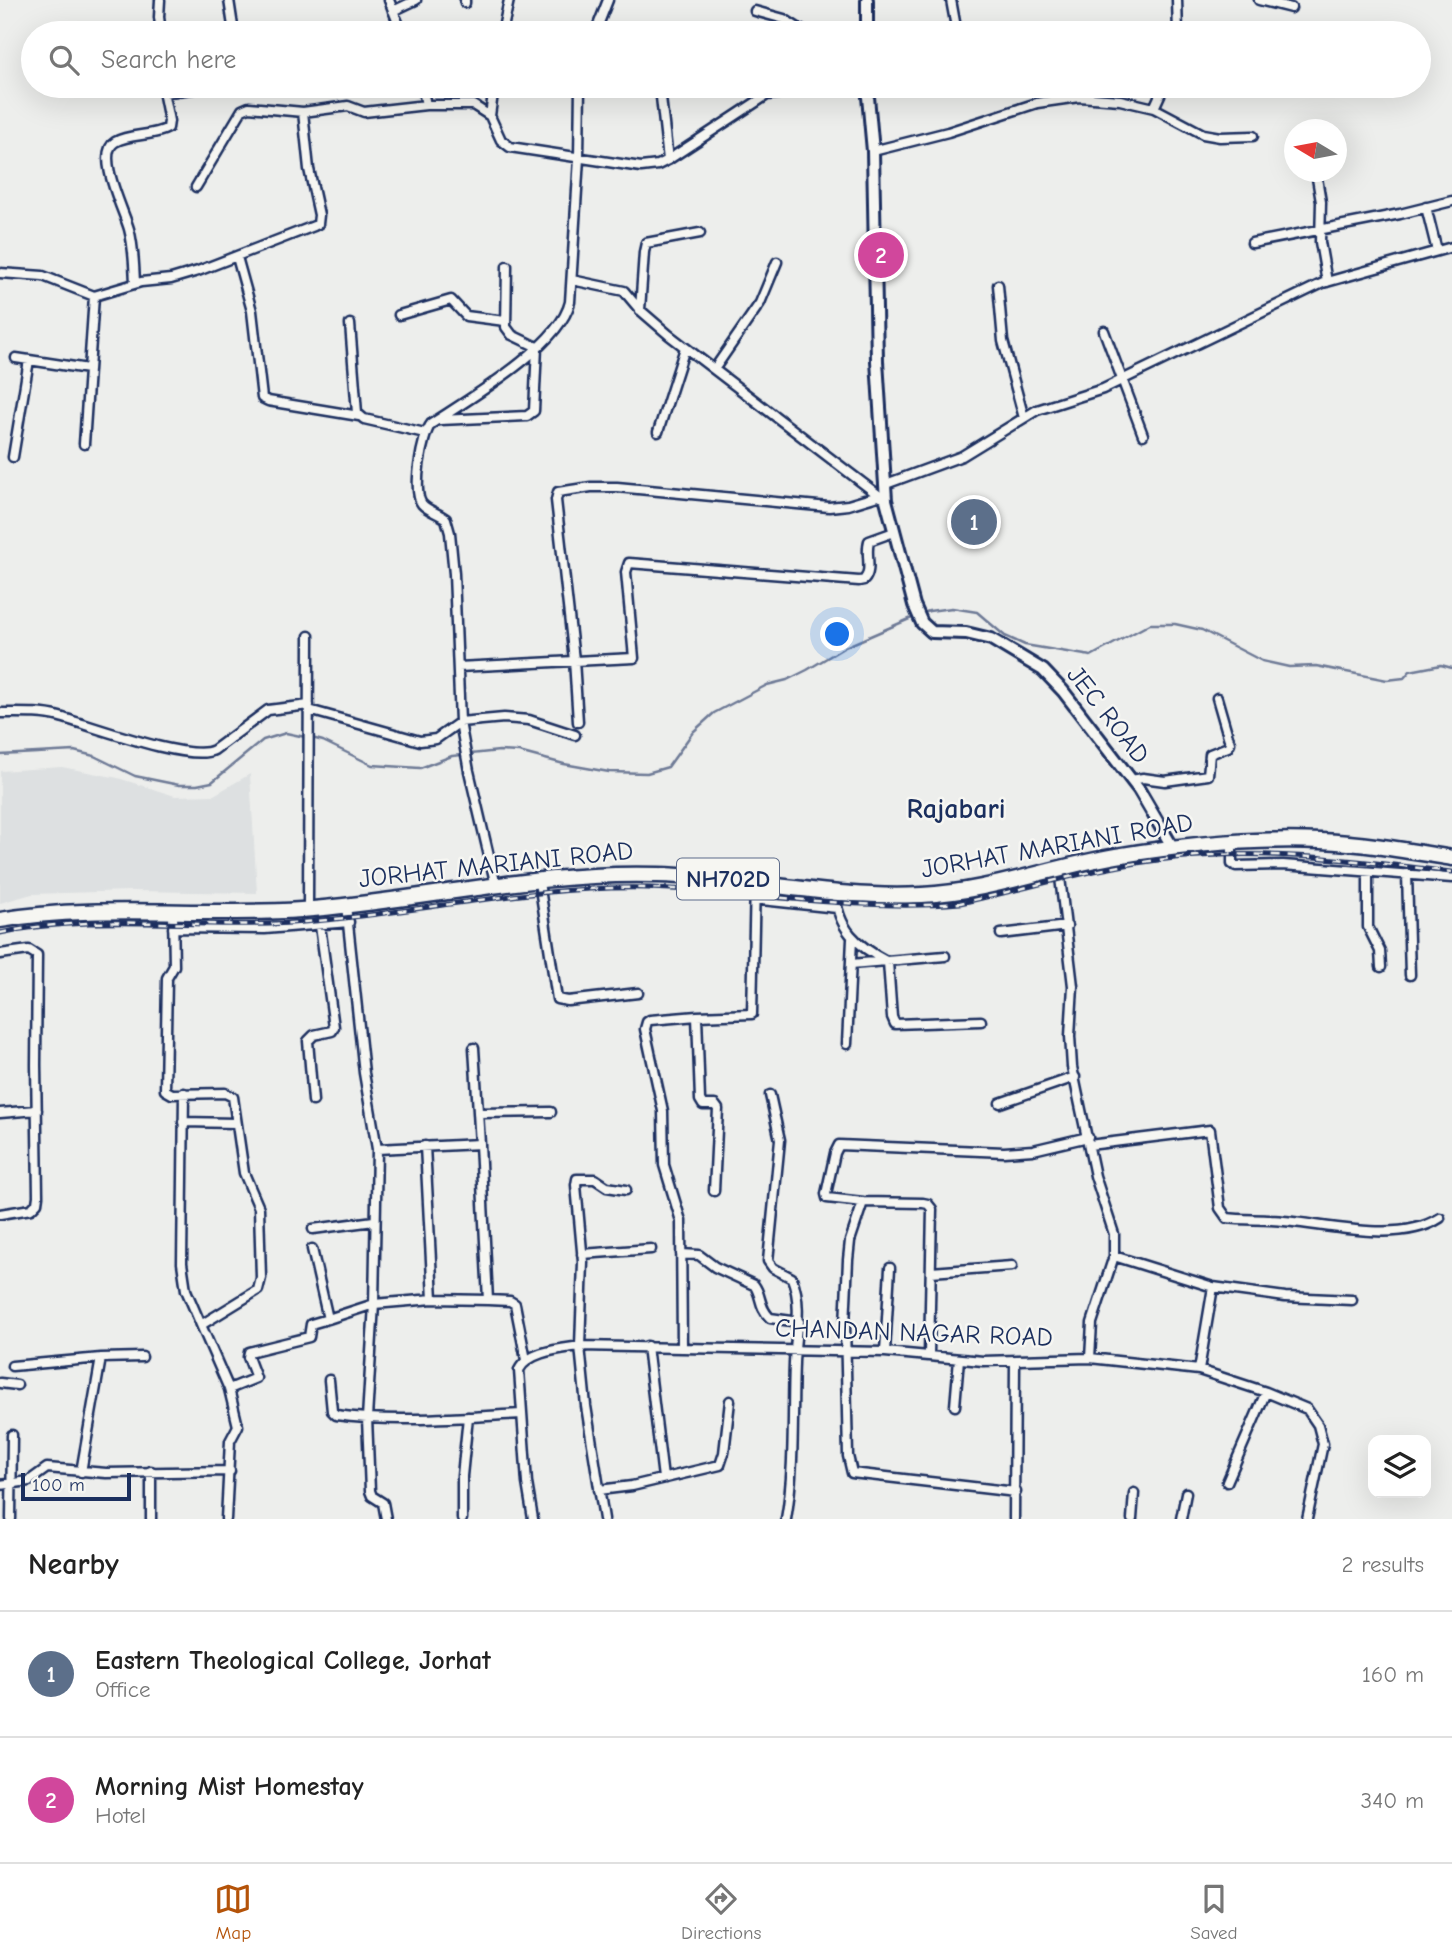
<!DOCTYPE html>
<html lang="en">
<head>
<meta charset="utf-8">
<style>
  body { margin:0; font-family:"Comic Neue",sans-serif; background:#f2f2f2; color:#222 }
  .controls { position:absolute; right:21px; bottom:21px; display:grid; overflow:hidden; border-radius:14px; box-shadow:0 7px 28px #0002 }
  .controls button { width:63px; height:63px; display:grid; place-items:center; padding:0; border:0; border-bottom:2px solid #e0e0e0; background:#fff; color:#222; font:35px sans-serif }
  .compass { position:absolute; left:1284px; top:119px; width:63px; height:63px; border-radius:50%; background:#fff; box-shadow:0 7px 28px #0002; rotate:280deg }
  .scale { position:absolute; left:21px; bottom:18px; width:110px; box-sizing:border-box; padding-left:7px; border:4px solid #1b2f5e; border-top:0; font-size:19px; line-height:24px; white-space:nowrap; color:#1b2f5e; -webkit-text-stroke:5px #f6f6f2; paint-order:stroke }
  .you { position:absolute; left:838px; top:635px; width:24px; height:24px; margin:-18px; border:5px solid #fff; border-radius:50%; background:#1a73e8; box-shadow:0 0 0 10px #1a73e833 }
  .badge { display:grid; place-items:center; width:46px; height:46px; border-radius:50%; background:#b45309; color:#fff; font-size:23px; font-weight:700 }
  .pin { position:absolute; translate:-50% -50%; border:4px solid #fff; box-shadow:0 2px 7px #0006 }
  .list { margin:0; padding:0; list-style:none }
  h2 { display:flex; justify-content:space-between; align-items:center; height:91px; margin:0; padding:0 28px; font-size:30px }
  h2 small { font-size:23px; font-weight:400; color:#767676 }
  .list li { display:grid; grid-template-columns:46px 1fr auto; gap:21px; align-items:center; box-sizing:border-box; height:126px; padding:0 28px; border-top:2px solid #e0e0e0 }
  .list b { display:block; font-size:26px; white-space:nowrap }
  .list p { margin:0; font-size:23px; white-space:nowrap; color:#767676 }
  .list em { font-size:23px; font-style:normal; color:#767676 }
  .icon { flex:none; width:38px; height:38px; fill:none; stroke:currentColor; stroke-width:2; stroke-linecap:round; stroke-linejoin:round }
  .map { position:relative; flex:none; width:1452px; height:1519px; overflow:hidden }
  .search { position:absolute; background:#fff; box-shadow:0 7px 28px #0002; left:21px; right:21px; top:21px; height:77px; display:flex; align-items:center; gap:18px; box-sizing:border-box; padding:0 24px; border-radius:38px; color:#767676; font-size:26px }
  .sheet { height:343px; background:#fff }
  nav { display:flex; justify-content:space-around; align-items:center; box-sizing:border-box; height:98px; border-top:2px solid #e0e0e0; background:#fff; font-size:19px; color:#767676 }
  nav a { display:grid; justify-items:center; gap:4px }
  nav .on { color:#b45309 }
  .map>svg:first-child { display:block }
  .built { fill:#dde0e1 }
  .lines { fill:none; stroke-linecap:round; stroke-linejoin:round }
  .stream { stroke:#6e7a96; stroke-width:2.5 }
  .minor-casing { stroke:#1b2f5e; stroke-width:13 }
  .tertiary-casing { stroke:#1b2f5e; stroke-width:16 }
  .trunk-casing { stroke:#1b2f5e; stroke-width:19 }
  .minor { stroke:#f6f6f2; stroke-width:8 }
  .tertiary { stroke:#f6f6f2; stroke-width:10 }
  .trunk { stroke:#f6f6f2; stroke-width:14 }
  .rail-casing { stroke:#1b2f5e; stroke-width:5 }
  .rail { stroke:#f6f6f2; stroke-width:2.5; stroke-dasharray:8; stroke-linecap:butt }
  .labels { text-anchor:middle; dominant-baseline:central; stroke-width:5; stroke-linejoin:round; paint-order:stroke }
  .shield { fill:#f6f6f2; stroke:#5d6b8a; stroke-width:2 }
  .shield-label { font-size:24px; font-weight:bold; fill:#1b2f5e }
  .street-label { font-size:26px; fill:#1b2f5e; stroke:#f6f6f2 }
  .neighbourhood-label { font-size:28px; font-weight:bold; fill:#1b2f5e; stroke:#f6f6f2 }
</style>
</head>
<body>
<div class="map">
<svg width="1452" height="1519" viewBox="0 0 1452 1519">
  <rect width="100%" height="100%" fill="#edeeec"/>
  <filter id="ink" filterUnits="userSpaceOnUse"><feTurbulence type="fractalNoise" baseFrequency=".0143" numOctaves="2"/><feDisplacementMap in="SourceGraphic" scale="14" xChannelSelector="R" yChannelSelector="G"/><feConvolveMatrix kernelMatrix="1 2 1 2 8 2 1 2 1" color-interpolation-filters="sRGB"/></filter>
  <g filter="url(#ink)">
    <!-- built -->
    <path class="built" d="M62,767L118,778L175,796L214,795L250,774L257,893L131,891L32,894L0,903V771Z"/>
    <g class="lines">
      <!-- stream -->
      <path class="stream" d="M920,614L929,611L952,608L977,612L1005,636L1025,645L1091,656L1150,624H1175L1202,630L1262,661L1289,667L1316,666L1387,680L1404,678L1410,671L1441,665L1452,668
        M312,738L323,741L372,765L420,768L452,756L499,751L519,752L564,764L609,772L647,773L668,767L693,732L714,713L767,685L787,680L807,670L845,647L914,617
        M0,755L74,751L94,756L135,776L179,785H197L212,782L263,740L286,733L305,737"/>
      <!-- minor casing -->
      <g class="minor-casing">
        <path id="minor" d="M160,0L159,17L161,33
          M229,0L234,33
          M389,0L402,33
          M951,0L957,33
          M1177,0L1178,33
          M1259,0L1291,8
          M465,3V0
          M393,11L416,0
          M755,11L784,19L806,33
          M502,33L509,0
          M595,33L608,0
          M422,86L426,105
          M660,88L668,160
          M163,93L212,86
          M1154,108L1164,86
          M490,116L494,86
          M873,151L948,132L1037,103L1079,97L1120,100L1154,108L1203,134L1220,137L1253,136
          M1316,172L1321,202L1320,242L1327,282
          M196,187L242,110L249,107L303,112L348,106L364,112L426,105H473L490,116L501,140L510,147L641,167L658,165L668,160L767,95L843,86
          M1426,207L1437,251
          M1252,243L1400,214L1452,201
          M237,257L252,311L262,398L268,401L359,416
          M0,273L43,276L94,296L141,282L171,279L198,271L314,226L318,224L319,215L309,169L303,112
          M572,280L624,291L640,310L669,335L881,497
          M135,283C134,265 134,247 129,229C124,211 95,154 115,142C130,133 152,137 168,128L169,121L162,86
          M998,285L1003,341L1024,418
          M640,310L644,252L646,243L700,233
          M399,315L451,300L466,316L505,321
          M350,324L357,413L364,419L425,433
          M1104,331L1143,435
          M16,358L88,369
          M715,368L760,303L777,262
          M440,420L527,416L534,411L537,347L512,335L506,327L507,266
          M658,432L685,348
          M84,444L94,296
          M13,457L29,360
          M886,484L962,456L1037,410L1103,389L1323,283L1452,247
          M458,667L634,658L626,572L629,563L859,581L864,580C873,570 865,554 869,541L894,532
          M309,710L420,741L436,739L460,722L504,718L529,720L575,735
          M0,713C20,713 41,712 60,717C89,725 191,763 214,750L268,710L309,705
          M578,722L574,660L556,500L558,492L591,487H617L829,507L848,505L878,496
          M1131,780L1143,778L1165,781L1208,775L1210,754L1228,747L1230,743L1217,698
          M1232,843V864L1236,866L1283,865L1452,878
          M1368,872V927L1380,951L1381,967
          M1407,874L1410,975
          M539,882L557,999L568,1001L638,993
          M496,886L469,771L460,722L454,574L450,533L446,519C439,513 428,511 422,504C412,492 422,435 431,424C469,399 560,346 570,302L579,158L580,86
          M835,891C837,929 857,946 888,962L892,1017L895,1024L981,1021
          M753,899L837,908
          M346,905L364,1073L377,1149L374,1304L367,1418L370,1491L372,1496L383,1503L386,1519
          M308,909L309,636
          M173,912L174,966L167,978L165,1090L172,1094L225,1093L233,1097L244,1173L259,1208L261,1278L258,1290L201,1325L229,1389L238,1426L230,1441L226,1519
          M173,928L265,929L349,922
          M1001,934L1067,926
          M0,954L29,950L37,955L36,1065L38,1196L37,1203L31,1209L0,1214
          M851,964L945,956
          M847,1044L852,939
          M474,1048L480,1144
          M184,1093L182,1263L186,1290L201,1325
          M770,1095L780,1140L768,1261L773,1268L792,1278C803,1307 795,1334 794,1363C792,1415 795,1468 786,1519
          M313,1101L308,1041L314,1035L332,1031L334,1027L320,926
          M1000,1103L1075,1077
          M0,1113L37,1110
          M478,1113L551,1112
          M183,1122L236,1123
          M1089,1145L1210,1130L1220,1208L1227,1218C1242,1220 1257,1219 1271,1220C1320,1222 1397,1246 1440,1218
          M425,1146L433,1299
          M377,1149L480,1144L488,1300L510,1301L515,1304L526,1360
          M714,1191L718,1109L715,1105H703L700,1100L697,1016L752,1014L755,882
          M863,1202L827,1198L826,1194L835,1153L839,1145L1004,1152L1033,1150L1088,1137
          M313,1229L374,1221
          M582,1254L651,1249
          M681,1254L699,1255L715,1267L754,1285C762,1295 758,1306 770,1318L799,1322
          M1114,1256L1213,1287L1285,1297L1352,1300
          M931,1272L1012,1266
          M328,1319L374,1304L433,1299L488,1300
          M647,1346L663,1478
          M682,1347L681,1221L664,1165L663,1111L645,1029L647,1022L650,1020L697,1016
          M885,1352L890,1268
          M929,1355L932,1209L928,1204L923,1203L863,1202L850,1241L848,1260L845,1325L848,1456L852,1473L1016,1492
          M1090,1358L1199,1370L1266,1392L1307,1409L1318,1425L1323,1444L1307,1519
          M12,1366L101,1358L142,1357
          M1199,1370L1213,1287
          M329,1380L332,1411L336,1415C392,1423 464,1417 521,1414
          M0,1383L17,1385
          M229,1389L256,1378L248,1357L249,1352L309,1337L311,1324L328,1319L312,1249
          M955,1406L959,1359
          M81,1472L101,1358
          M1227,1482L1266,1392
          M0,1485L29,1481L47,1468L106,1473L230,1471
          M599,1490L632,1486L720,1465L724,1453L730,1401
          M11,1519L12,1435
          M151,1519V1471
          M462,1519V1476L468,1417
          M533,1519L527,1483L519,1370C528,1351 561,1349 580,1346L583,1262L576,1185L577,1179H595L607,1187L626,1190
          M604,1519L586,1406L580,1346L885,1352L983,1361L1090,1358L1092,1323L1114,1256V1234L1095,1176L1072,1067L1070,1036L1073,986L1059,869
          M1014,1519L1015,1361
          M1132,1519L1134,1493
          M1181,1519L1186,1493"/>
      </g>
      <!-- tertiary casing -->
      <g class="tertiary-casing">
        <path id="tertiary" d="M867,33V0
          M867,86L873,151L877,361L886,500L914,605L922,623L932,632L966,633L991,639L1043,670L1063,691L1139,790L1173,848"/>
      </g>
      <!-- trunk casing -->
      <g class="trunk-casing">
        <path id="trunk" d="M0,920C99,903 201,917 301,910C420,901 538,871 658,875C746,877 834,900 922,895C988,892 1051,867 1116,856C1183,845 1253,838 1321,841C1365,843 1409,851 1452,858"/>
      </g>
      <!-- minor -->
      <use href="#minor" class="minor"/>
      <!-- tertiary -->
      <use href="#tertiary" class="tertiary"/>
      <!-- trunk -->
      <use href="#trunk" class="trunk"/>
      <!-- rail casing -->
      <g class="rail-casing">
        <path id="rail" d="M0,933C95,913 194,929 291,923C409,915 531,885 649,888C753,891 856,912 960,903C1031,888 1102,865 1175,858C1266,848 1361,861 1452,872"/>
      </g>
      <!-- rail -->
      <use href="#rail" class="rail"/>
    </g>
  </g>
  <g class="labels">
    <!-- shield labels -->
    <rect class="shield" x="677" y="858.5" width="102" height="41" rx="5"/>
    <g class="shield-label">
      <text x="728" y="879">NH702D</text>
    </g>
    <!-- street labels -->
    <g class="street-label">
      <text transform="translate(1108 715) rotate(52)">JEC ROAD</text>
      <text transform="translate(1057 846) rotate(-10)">JORHAT MARIANI ROAD</text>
      <text transform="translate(496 865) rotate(-6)">JORHAT MARIANI ROAD</text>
      <text transform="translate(914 1333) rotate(2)">CHANDAN NAGAR ROAD</text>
    </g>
    <!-- neighbourhood labels -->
    <g class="neighbourhood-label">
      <text x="956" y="809">Rajabari</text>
    </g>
  </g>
</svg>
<div class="controls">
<button><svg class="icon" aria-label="layers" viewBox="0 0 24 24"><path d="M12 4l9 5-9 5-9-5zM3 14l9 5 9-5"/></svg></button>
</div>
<svg class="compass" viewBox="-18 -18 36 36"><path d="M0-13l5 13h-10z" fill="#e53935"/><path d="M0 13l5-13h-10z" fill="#767676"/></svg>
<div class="scale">100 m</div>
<div class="you"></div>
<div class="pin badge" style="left:974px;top:522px;background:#5c6f8a">1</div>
<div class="pin badge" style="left:881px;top:255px;background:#d1479c">2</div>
<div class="search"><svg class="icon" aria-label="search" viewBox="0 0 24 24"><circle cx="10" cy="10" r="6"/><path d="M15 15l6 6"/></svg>Search here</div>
</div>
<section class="sheet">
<h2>Nearby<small>2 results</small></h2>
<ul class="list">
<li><span class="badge" style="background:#5c6f8a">1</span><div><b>Eastern Theological College, Jorhat</b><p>Office</p></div><em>160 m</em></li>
<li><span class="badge" style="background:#d1479c">2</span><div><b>Morning Mist Homestay</b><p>Hotel</p></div><em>340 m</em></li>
</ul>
</section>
<nav>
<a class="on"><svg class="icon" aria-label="map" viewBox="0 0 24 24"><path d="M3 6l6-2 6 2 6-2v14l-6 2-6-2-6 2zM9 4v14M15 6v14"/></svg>Map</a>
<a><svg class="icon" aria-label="directions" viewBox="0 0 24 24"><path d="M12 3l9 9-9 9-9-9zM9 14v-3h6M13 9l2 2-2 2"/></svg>Directions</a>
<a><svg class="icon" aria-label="saved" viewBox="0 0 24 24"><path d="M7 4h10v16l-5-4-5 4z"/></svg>Saved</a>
</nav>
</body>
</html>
